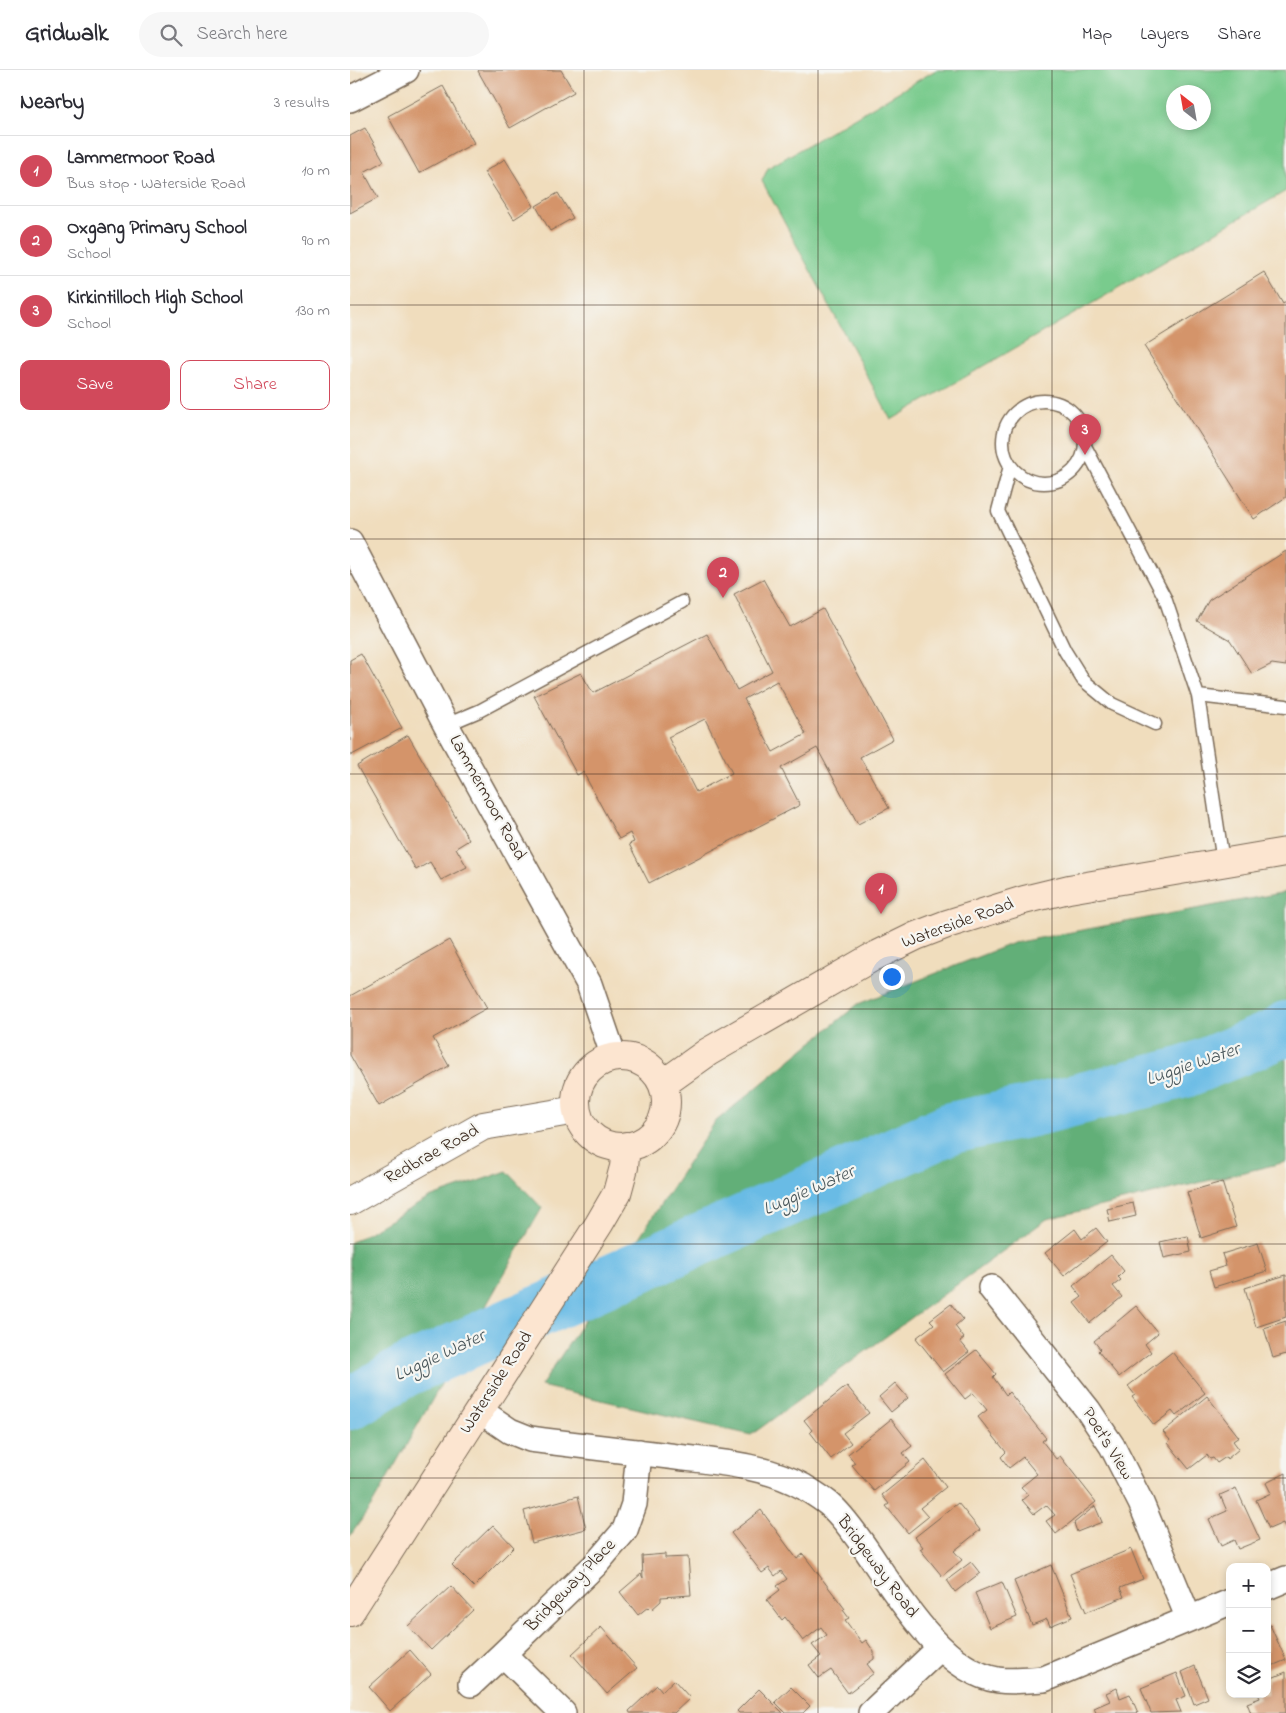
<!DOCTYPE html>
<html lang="en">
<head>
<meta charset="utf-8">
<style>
  body { margin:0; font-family:"Indie Flower",sans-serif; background:#f7f7f7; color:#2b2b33 }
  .controls { position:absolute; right:15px; bottom:15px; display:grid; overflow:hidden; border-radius:10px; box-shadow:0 2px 8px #0003 }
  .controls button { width:45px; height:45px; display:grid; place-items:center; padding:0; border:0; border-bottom:1px solid #e1e1e2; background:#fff; color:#2b2b33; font:25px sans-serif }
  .compass { position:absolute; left:816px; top:15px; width:45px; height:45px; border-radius:50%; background:#fff; box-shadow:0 2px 8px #0003; rotate:329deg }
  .you { position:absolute; left:541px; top:906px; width:18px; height:18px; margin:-12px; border:4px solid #fff; border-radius:50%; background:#1a73e8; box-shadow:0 0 0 8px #1a73e833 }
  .badge { display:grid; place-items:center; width:32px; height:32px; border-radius:50%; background:#d1495b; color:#fff; font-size:16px; font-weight:700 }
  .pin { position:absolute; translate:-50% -41px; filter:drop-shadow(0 1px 2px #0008) }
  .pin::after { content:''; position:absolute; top:26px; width:18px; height:15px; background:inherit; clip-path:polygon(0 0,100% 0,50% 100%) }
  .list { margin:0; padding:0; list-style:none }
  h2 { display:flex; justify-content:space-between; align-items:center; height:65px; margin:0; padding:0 20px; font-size:21px }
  h2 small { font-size:16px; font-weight:400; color:#7c7c81 }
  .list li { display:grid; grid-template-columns:32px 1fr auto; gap:15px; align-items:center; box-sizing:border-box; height:70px; padding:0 20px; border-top:1px solid #e1e1e2 }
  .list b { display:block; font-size:19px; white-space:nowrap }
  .list p { margin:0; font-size:16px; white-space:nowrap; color:#7c7c81 }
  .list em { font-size:16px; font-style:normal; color:#7c7c81 }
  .actions { display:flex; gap:10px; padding:15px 20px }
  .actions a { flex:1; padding:11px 0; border:1px solid #d1495b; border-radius:10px; text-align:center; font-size:18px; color:#d1495b }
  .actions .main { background:#d1495b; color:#fff }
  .icon { flex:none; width:28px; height:28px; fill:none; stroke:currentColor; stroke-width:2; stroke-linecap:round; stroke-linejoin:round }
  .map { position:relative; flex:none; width:936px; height:1643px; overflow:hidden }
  header { display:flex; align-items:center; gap:30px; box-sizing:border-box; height:70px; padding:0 25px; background:#fff; border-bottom:1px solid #e1e1e2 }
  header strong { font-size:24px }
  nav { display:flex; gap:28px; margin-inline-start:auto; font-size:18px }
  .search { width:350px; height:45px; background:#f7f7f7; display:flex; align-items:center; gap:12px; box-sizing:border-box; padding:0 18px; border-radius:28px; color:#7c7c81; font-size:19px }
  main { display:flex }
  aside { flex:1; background:#fff }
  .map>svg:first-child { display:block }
  .green { fill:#79cb8d; stroke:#5a7a56; fill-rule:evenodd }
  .forest { fill:#62af78; stroke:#4e6c4b }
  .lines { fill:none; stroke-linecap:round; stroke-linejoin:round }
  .river { stroke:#69bbe5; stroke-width:52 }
  .building { fill:#d4946a; fill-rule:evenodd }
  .service-casing { stroke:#7a6956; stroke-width:15 }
  .minor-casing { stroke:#7a6956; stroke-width:28 }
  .tertiary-casing { stroke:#7a6956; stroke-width:30 }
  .secondary-casing { stroke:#7a6956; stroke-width:30 }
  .service { stroke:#fff; stroke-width:12 }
  .minor { stroke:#fff; stroke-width:25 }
  .tertiary { stroke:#fff; stroke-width:28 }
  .secondary { stroke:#fce5d0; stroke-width:28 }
  .grid { fill:none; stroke:#3b2a1e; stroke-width:1; stroke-opacity:0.55 }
  .labels { text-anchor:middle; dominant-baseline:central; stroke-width:4.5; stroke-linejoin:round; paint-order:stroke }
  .street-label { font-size:18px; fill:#3b2a1e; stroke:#f6f6f2 }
  .water-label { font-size:19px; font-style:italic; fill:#49565a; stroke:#f6f6f2 }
</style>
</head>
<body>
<header>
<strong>Gridwalk</strong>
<div class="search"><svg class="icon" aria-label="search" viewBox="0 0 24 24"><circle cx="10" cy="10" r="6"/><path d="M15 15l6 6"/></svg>Search here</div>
<nav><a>Map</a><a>Layers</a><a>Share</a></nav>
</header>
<main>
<aside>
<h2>Nearby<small>3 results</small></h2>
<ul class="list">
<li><span class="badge">1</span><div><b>Lammermoor Road</b><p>Bus stop · Waterside Road</p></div><em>10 m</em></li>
<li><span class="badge">2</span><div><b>Oxgang Primary School</b><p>School</p></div><em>90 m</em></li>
<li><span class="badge">3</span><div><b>Kirkintilloch High School</b><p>School</p></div><em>130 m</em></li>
</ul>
<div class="actions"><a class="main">Save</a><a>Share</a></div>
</aside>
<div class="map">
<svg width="936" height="1643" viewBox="0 0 936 1643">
  <rect width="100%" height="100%" fill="#f6f6f2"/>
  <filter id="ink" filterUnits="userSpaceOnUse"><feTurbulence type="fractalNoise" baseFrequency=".02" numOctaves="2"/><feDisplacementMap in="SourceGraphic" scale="10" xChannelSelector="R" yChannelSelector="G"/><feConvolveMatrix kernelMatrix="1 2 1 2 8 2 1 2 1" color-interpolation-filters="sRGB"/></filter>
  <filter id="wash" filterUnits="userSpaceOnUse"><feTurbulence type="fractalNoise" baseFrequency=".0096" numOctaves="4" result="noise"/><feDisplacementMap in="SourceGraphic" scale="20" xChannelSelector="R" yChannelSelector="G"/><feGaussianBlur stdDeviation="1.12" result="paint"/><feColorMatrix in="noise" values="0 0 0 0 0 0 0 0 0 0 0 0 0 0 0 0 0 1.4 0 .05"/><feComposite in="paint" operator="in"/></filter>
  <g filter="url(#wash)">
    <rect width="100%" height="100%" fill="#f0ddbd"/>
    <!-- green -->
    <path class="green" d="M586,0H936V121L541,350L412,111L418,98ZM824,22H854V52H824Z"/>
    <!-- forest -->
    <path class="forest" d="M936,822V1092L697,1149L401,1365L191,1316L365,1052L508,934L663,873Z
      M157,1101L192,1138L22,1435L0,1466V1173L79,1128Z"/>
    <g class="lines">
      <!-- river -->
      <path class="river" d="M0,1334L55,1301L601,1058L682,1041L835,1002L928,964L936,957"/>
    </g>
    <g id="blocks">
      <!-- building -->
      <path class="building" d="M129,0H211L224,22L160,58L128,1Z
        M93,16L124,73L69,103L38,46Z
        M15,58L34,91L14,102L28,128L0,143V66Z
        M155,89L184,136L164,149L134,102Z
        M208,123L223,148L200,161L186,136Z
        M914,202L933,234L936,232V427L904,449L794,276Z
        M936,481V596L922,594L902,604L880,570L847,551L859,530Z
        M413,509L440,557L473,539L543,669L510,687L539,738L508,754L467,678L431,698L450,735L299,813L279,774L284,772L280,763L269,769L233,702L227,705L184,626L231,603L243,623L357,564L387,620L422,601L384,524ZM427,611L456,664L423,682L394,629ZM355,649L382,703L346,722L318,667Z
        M11,584L52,658L0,686V590Z
        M58,665L119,770L106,778L117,797L91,810L80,792L66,800L7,696Z
        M99,870L137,938L83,968L99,996L29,1036L0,985V926Z
        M872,1112L886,1157L851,1168L837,1122Z
        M783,1133L786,1146L760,1152L757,1139Z
        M746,1158L757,1172L714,1206L695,1183L725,1159L732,1169Z
        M838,1166L841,1182L814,1188L810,1172Z
        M908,1173L917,1201L864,1217L859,1201L876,1196L872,1184Z
        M761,1185L774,1201L768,1207L771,1210L763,1216L772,1227L740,1253L724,1233L732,1227L723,1216Z
        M936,1205V1247L906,1257L895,1218Z
        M601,1234L613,1249L605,1256L614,1268L610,1271L619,1282L593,1302L566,1268L584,1254L580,1250Z
        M786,1236L808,1263L795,1274L801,1282L769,1307L748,1281L750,1279L744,1271Z
        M936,1251V1284L923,1288L914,1258Z
        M626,1280L646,1304L643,1307L656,1325L659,1322L696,1368L692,1371L706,1389L710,1386L746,1432L706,1464L696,1451L705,1445L696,1435L684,1444L672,1430L678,1425L671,1417L687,1404L673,1387L659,1398L651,1387L656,1382L628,1347L637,1340L623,1323L615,1329L595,1304Z
        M822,1282L855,1323L826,1346L822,1341L804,1355L782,1327L785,1325L778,1316Z
        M545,1313L558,1328L541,1342L529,1327Z
        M497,1316L519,1343L493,1363L501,1373L481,1389L460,1362L462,1360L454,1350Z
        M857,1326L889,1367L883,1371L889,1379L877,1389L876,1387L867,1393L863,1388L860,1389L857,1385L839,1399L818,1373L820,1370L813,1362Z
        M541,1349L562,1376L553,1383L560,1392L524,1421L502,1395L505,1393L498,1384Z
        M575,1390L596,1417L570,1438L578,1447L558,1463L536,1436L539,1434L532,1425Z
        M936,1403V1460L933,1453L919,1459L906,1430L921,1423L916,1413Z
        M886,1418L910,1470L888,1479L884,1470L871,1476L859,1449L877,1441L870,1425Z
        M228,1426L236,1459L182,1473L174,1441Z
        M608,1433L630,1460L604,1481L612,1490L592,1506L570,1479L573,1477L565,1467Z
        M745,1436L752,1452L727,1462L724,1453Z
        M411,1440L447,1489L453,1484L495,1539L493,1540L499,1548L495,1550L512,1573L516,1570L524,1582V1589L517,1594L524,1603L498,1623L481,1600L469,1608L459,1595L471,1586L462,1575L477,1565L471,1557L453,1571L435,1547L432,1550L417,1530L430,1520L427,1516L437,1509L431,1501L425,1506L419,1498L412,1503L381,1463Z
        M143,1455L164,1477L124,1517L102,1495Z
        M781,1479L793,1509L770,1518L774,1527L736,1542L720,1504Z
        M315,1484V1488L338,1487L341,1525L311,1527V1531L301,1540L298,1537L288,1545L270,1522L291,1504L293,1508L292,1486Z
        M621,1492L630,1503L605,1522L597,1510Z
        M701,1495L722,1547L700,1556L697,1549L682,1555L664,1511Z
        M652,1512L667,1547L640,1558L625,1523Z
        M101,1516L123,1540L81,1580L58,1556Z
        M920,1555L936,1590L917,1598V1556Z
        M251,1557L287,1598L257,1624L222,1584Z
        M60,1580L81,1604L40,1641L19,1617Z
        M845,1596L858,1628L844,1634L832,1602Z
        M936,1602V1643H901L897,1633L910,1628L908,1624H917V1610Z
        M827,1603L836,1626L826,1630L831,1642L801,1643L791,1618Z
        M324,1610L340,1628L324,1643H280L279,1641L307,1615L312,1621Z
        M441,1617L460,1636L453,1643H436L425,1632Z
        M767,1618L770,1628L780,1624L788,1643H746L744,1638L760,1631L756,1623Z
        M409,1619L433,1643H389L387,1641Z"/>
    </g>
  </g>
  <g filter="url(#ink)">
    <use href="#blocks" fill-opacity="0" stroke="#7a6956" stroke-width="1"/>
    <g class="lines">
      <!-- service casing -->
      <g class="service-casing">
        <path id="service" d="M653 372a41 41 0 1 1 82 0a41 41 0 1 1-82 0Z
          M735,376L815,528L848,626
          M660,396L648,441L715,581L733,610L762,634L805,654
          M96,655L129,641L332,532
          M873,792L848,626L936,636"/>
      </g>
      <!-- minor casing -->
      <g class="minor-casing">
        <path id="minor" d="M0,29L56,0
          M0,472L96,655L239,914L264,987
          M641,1218L738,1340L762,1376L791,1433L839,1549
          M129,1340L160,1361L180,1369C226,1375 272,1380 319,1386C365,1392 413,1394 454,1417C462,1422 472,1428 479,1434C492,1445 503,1461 513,1475C544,1519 590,1601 648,1610C663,1612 679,1610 694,1609L880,1532
          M917,1517L936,1509
          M153,1584L213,1643
          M121,1614L153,1584L246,1494L275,1460L284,1434L289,1382
          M521,1643L590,1578"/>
      </g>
      <!-- tertiary casing -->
      <g class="tertiary-casing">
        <path id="tertiary" d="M0,1131L133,1056L226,1040"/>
      </g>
      <!-- secondary casing -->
      <g class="secondary-casing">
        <path id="secondary" d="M226 1032a45 45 0 1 1 90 0a45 45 0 1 1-90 0Z
          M313,1014L358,982L521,888L566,866L597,854L674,830L719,819L936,782
          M0,1542L249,1154L267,1123L274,1097L276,1076"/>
      </g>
      <!-- service -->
      <use href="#service" class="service"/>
      <!-- minor -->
      <use href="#minor" class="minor"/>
      <!-- tertiary -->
      <use href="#tertiary" class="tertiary"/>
      <!-- secondary -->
      <use href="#secondary" class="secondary"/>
    </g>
  </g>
  <!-- grid -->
  <path class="grid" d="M234,0V1643M468,0V1643M702,0V1643M0,235H936M0,469H936M0,704H936M0,939H936M0,1174H936M0,1408H936"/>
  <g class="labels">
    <!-- street labels -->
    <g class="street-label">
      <text transform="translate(137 728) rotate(61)">Lammermoor Road</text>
      <text transform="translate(608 854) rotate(-20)">Waterside Road</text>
      <text transform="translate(82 1085) rotate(-29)">Redbrae Road</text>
      <text transform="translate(147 1313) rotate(-57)">Waterside Road</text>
      <text transform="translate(757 1374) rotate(58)">Poet's View</text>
      <text transform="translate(527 1497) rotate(53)">Bridgeway Road</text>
      <text transform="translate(221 1516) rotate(-46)">Bridgeway Place</text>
    </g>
    <!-- water labels -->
    <g class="water-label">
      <text transform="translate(843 995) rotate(-19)">Luggie Water</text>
      <text transform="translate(459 1121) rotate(-24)">Luggie Water</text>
      <text transform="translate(90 1286) rotate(-25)">Luggie Water</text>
    </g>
  </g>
</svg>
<div class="controls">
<button>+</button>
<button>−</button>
<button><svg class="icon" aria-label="layers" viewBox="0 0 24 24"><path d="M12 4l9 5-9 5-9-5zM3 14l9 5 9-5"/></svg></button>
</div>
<svg class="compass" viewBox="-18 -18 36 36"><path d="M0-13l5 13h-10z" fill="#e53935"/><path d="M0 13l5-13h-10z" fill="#7c7c81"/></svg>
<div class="you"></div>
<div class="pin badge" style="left:531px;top:844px">1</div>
<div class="pin badge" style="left:373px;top:528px">2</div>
<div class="pin badge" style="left:735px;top:385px">3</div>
</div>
</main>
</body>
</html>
